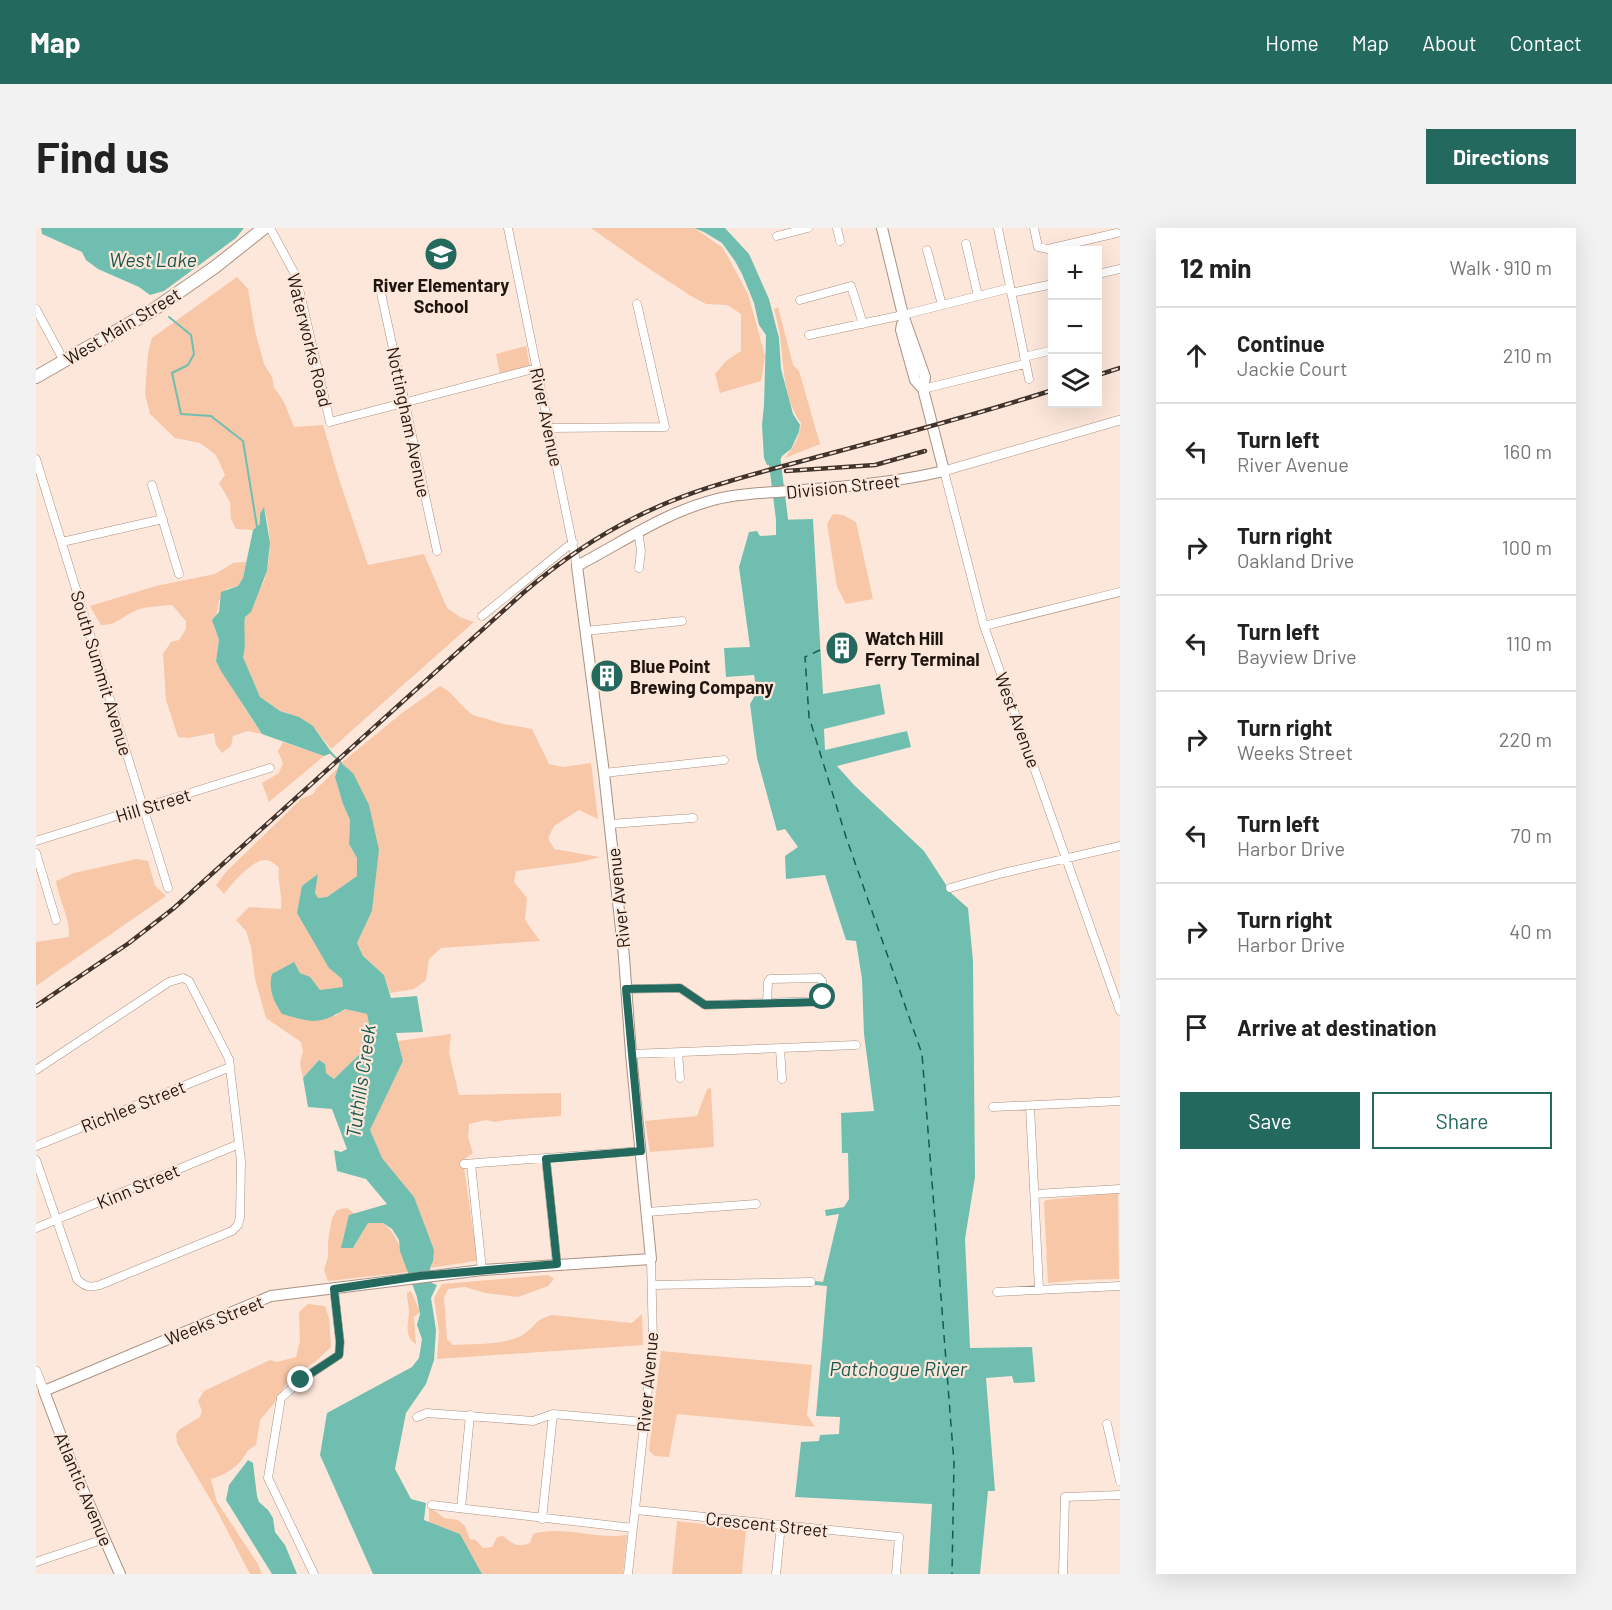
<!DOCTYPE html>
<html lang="en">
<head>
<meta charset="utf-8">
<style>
  body { margin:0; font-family:Barlow,sans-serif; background:#f2f2f2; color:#222 }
  .controls { position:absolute; right:18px; top:18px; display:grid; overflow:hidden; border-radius:0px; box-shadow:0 6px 24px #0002 }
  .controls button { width:54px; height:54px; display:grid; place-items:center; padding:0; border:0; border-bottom:2px solid #e0e0e0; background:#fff; color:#222; font:30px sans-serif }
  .stop { position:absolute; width:18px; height:18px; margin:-14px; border:4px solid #23695e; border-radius:50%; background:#fff }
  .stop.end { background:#23695e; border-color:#fff; box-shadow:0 2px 6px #0008 }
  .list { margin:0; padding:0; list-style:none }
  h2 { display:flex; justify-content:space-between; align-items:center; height:78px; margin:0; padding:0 24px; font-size:26px }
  h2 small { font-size:20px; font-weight:400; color:#767676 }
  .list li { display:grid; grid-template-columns:39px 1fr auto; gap:18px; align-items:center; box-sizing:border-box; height:96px; padding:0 24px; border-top:2px solid #e0e0e0 }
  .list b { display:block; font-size:22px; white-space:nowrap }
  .list p { margin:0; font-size:20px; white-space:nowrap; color:#767676 }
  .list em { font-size:20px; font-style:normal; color:#767676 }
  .actions { display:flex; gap:12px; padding:18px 24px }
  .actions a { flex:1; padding:14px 0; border:2px solid #23695e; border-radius:0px; text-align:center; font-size:21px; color:#23695e }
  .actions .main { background:#23695e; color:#fff }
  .icon { flex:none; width:33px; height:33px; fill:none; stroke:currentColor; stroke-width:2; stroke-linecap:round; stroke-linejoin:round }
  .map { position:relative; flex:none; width:1084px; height:1346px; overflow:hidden; border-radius:0px }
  header { display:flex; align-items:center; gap:36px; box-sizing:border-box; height:84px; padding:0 30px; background:#23695e; color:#fff }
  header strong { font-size:28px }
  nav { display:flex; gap:33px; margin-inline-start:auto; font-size:21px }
  .intro { display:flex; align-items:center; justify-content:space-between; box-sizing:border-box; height:144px; padding:0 36px }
  h1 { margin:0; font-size:42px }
  .button { padding:15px 27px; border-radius:0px; background:#23695e; color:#fff; font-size:21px; font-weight:700 }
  main { display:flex; gap:36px; padding:0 36px }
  aside { flex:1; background:#fff; border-radius:0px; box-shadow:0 6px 24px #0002 }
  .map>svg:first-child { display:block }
  .green { fill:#f7c7a8 }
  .water { fill:#70beaf }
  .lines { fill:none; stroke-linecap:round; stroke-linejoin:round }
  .stream { stroke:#70beaf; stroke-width:2 }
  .river { stroke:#70beaf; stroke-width:12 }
  .ferry { stroke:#18594f; stroke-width:1.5; stroke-dasharray:8 6; stroke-linecap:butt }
  .minor-casing { stroke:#aa9181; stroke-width:9 }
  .tertiary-casing { stroke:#aa9181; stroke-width:10 }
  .secondary-casing { stroke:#aa9181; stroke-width:12 }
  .primary-casing { stroke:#aa9181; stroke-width:14 }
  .minor { stroke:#fff; stroke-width:8 }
  .tertiary { stroke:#fff; stroke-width:9 }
  .secondary { stroke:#fff; stroke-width:10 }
  .primary { stroke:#fff; stroke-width:12 }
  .rail-casing { stroke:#40342d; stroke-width:4.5 }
  .rail { stroke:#fde7da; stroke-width:2; stroke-dasharray:7; stroke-linecap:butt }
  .route { stroke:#23695e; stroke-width:8 }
  .labels { text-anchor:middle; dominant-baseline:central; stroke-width:4.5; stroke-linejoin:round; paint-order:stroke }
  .poi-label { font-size:18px; font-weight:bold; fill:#1f150f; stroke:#fde7da; text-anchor:start }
  .street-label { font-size:18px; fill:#1f150f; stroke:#fde7da }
  .water-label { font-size:20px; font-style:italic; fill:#18594f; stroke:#fde7da }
</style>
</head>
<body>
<header>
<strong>Map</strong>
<nav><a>Home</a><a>Map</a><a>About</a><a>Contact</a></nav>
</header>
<div class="intro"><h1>Find us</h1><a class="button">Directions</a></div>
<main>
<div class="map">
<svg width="1084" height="1346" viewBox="0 0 1084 1346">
  <rect width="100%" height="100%" fill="#fde7da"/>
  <!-- green -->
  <path class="green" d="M555,0H658L687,20L712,66L729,128L725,153L684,165L679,146L690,133L705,123V86L691,77L670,76L655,68L606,36Z
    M201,49L212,61L219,103L228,136L236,149L238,159L248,174L258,199L287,197L303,251L332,337L388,326L411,380L424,389L438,394L295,521L277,498L252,485L244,483L224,469L207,429C211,416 206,405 209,392C211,377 225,364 229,350C236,328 235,301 228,280L224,286V296L217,302L200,301L195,291L194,274L183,255L189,247L180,227L164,215L139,210L114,186L109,166L112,125L116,110Z
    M742,79L757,137L763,143L784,216L749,230C758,218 764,209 765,195C747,171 748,137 744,109C743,99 740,90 738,81Z
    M490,118L494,139L464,146L460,126Z
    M797,286L807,287L820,294L837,371L810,376L801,359L791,296Z
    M210,334L207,350L202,358L190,361L183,373L178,399L183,412L180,433L209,481L226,506L212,503L197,508L195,518L186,525L180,517L178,505L152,510L142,509L130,472L127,426L135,414L143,412L150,401V393L136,377C125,378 111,378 101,382C88,387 80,398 65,397L54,378L120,358L179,346L197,335Z
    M404,458C417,464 421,474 432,483C440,491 446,488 454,492C468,497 481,498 496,501L513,536L527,539L555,535L562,591L543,582L518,598L512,610L518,621L564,629L545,634L480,643L478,654L491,670L489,692L504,713L405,720L393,731L390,752L378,761L354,765L348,747L327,728L321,715L336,683L343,622L317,545L305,535L366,485Z
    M247,514L288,528L233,574L226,555L243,545L247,535L242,523Z
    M302,540L299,549L307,576L314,592L313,616L321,630V648L291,669L282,670L279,665L282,647L266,658L293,740L306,751L307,760L284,762L274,750L245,740L299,788L309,781L331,786L333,796L325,809L328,822L298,851L290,845L283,832L267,850L264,835L267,823L265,814L230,790L219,751L215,719L210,703L200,692L213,679L245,681C247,667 241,655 243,640C239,636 236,633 231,632C217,630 196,656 188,666L180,657L190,644L265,571L277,566L280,561Z
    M101,631L112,633L119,658L130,668L0,758V714L33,709C34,689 23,673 20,653L38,645Z
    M415,806L413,825L423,867L525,865V888L469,892L459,894L450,892L433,896L432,909L437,925L427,932L441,1030L439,1033L394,1040L397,1033L378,969L345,929L334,902L367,833L362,813Z
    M675,860L678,919L614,924L609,893L661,888L671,861Z
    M1082,965L1083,1051L1043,1052L1012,1055L1008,974L1010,972Z
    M311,980L319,986L313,987L318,1019L332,995H347C364,1009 365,1024 372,1044L292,1053L288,1042L292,1029V1013L296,990L301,982Z
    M512,1047L518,1051L512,1058L482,1069L449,1065L429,1059L412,1061L408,1070L411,1111L417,1117C437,1116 472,1117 488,1106C501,1097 498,1092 516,1087L596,1095L606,1086L607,1117L401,1131L403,1103L398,1070L406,1056Z
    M375,1063L384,1084L378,1089L380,1116C368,1109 372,1096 373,1085C373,1078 371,1071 371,1065Z
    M272,1076L289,1078L293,1090L295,1119L279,1134L254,1150L240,1173L224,1192L220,1217C209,1223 211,1226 204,1234C195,1243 186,1248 175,1251L181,1274L222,1336L226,1346H214L180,1281L141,1215L140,1206L144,1201L164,1189L166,1183L162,1173L168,1163L234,1132L241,1134L260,1129L264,1113L263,1084Z
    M625,1123L776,1137L771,1187L779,1199L641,1186L633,1229L618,1228L613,1222Z
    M393,1278L408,1290L422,1292L429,1298L434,1311L440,1312L447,1320L456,1319L461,1309L467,1308C477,1316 482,1320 494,1315L497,1306C527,1297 560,1312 591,1307L587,1346H446L424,1306L393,1294Z
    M641,1293L710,1301L706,1346H636Z"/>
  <!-- water -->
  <path class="water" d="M5,0H208L200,10L136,57L128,63L114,67L103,59L62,41L50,32L46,24L6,6Z
    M658,0H689L713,26L733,71L743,110L745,141L757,186L764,197L763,204L755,221L746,228L742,236L731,237L728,230L726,197L728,177L730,107L723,97L718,75L706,46L699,33L686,15L668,4Z
    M228,279L234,315L231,343L215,384L209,389C207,403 211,416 207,429L224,469L244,483L263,489L277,498L296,525L288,528L226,506L185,443L180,433L183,412L176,392L183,384L185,364L202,358L207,350L217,302L224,296V286Z
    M777,291L787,466L844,456L849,486L788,501L789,522L871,503L875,519L801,538L818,557L888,623L916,666L932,680L937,733L939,949L929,1011L934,1120L996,1119L999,1154L978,1155L976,1148L950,1150L959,1263H952L944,1346H892L896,1276L759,1269L765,1214L783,1213L784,1207L803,1206L804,1189L780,1188L791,1058L779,1057V1053L787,1054L803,986L790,988L789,982L808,979L813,971L812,925H806L805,885L838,883L828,806L826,751L820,713L810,712L789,647L750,651L749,628L762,619L749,601L741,603L721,530L714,476L721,464L718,447L690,449L688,420L714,419L703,339L713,304L721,303L724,308L740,307V292Z
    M304,534L317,545L333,577L343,622L336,683L321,715L327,728L348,747L355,770L381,768L387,804L360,805L367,833L334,902L346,930L378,969L398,1022L397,1033L394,1040L396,1055L401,1057L395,1070L400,1102L398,1132L390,1156L370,1185L359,1241L375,1271L390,1275L388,1292L424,1306L446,1346H337L284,1227L291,1185L376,1139L383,1130L386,1111L381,1097L384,1086L381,1069L364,1023L363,1012L356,1001L347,995H332L317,1020H305L313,987L351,976L330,951L301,943L298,922L305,924L311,921L296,881L272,879L267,850L283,832L289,836L290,845L298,851L328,822L325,809L333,796L331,786L309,781C282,798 275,794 246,786C238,773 232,762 236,746L258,734L264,745L274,749L284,762L307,759L306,751L293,740L261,685L266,658L282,646L279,665L282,670L291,669L321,648V630L313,616L314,592L307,576L299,549Z
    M212,1232L217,1235L221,1268L223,1274L232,1282L237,1290L239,1304L249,1317L261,1346H236L190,1272L193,1257Z"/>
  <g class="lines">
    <!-- stream -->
    <path class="stream" d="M133,89L155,107L158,126L152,137L136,145L145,186L175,188L207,213L221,299
      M294,524L305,535"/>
    <!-- river -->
    <path class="river" d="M737,220L748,307"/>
    <!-- ferry -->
    <path class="ferry" d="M784,422L769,429L773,489L810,609L886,826L918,1235L916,1346"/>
    <!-- minor casing -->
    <g class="minor-casing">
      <path id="minor" d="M234,0L260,48L294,194L501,140
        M472,0L541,338
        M801,0L804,13
        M962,0L993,151
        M998,0L1002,19L1012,21L1081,5
        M741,8L772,0
        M930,16L942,68
        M891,22L906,77
        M1062,46L1084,41
        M345,65L401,323
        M975,65L1017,56
        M764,72L815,58L827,96
        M0,81L28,133
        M773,107L867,87L974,60
        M988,129L1017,122
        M887,161L989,136
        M513,200L629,199L601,76
        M0,231L132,660
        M908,243L948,398L1084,783
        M116,257L143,346
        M602,303L605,323L603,340
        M26,314L127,291
        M446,388L537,314
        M948,398L1084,364
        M549,403L646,393
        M568,545L688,532
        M574,596L657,590
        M0,613L234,540
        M0,625L20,692
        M914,660L967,645L1084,618
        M590,761L644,760L669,777L785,773L787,769L786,753L783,750L734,751L732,754L731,775
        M744,821L746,851
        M642,825L644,850
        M595,826L820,817
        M0,842L133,754L147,750L153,753L193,831L205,933L204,989L202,997L196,1003L64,1057C54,1060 49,1059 41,1051L0,932
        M994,878L1003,1061
        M957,879L1084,873
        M0,918L194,839
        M510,931L521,1037
        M428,936L605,923
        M435,936L446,1042
        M999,966L1084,961
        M611,984L720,976
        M0,1000L203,916
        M616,1057L775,1054
        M961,1064L1084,1058
        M381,1189L391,1185L497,1193L517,1186L608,1194
        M1071,1196L1084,1253
        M396,1277L597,1300
        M425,1280L434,1187
        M600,1282L863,1309L860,1346
        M506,1291L517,1186
        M0,1334L68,1311
        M278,1346L232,1250L245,1170L265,1152L303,1127L304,1114L298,1061
        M592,1346L617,1114L615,1031
        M740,1346L745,1297
        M1027,1346L1029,1269L1084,1267"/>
    </g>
    <!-- tertiary casing -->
    <g class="tertiary-casing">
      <path id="tertiary" d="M908,243L1084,192
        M0,1143L8,1163"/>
    </g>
    <!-- secondary casing -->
    <g class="secondary-casing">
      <path id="secondary" d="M866,96L865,102L879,152L887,161
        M84,1346L36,1237L8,1163L235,1068L446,1042L615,1031L595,826L588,729L568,545L541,338C587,314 629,284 681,271C704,265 730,265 754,263C806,259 857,255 908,243L887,161L889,149L867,87L846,0"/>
    </g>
    <!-- primary casing -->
    <g class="primary-casing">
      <path id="primary" d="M0,149L117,82L179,39L228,0"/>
    </g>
    <!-- minor -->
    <use href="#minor" class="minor"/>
    <!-- tertiary -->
    <use href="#tertiary" class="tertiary"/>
    <!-- secondary -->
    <use href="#secondary" class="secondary"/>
    <!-- primary -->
    <use href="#primary" class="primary"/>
    <!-- rail casing -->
    <g class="rail-casing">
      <path id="rail" d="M1062,147L1084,140
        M750,243L839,237L889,223
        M0,778L93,715L138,680L487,365C522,335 559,309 600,289C657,260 719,246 781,229C860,208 939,187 1017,162"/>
    </g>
    <!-- rail -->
    <use href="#rail" class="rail"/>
  </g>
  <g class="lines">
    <!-- route -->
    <path class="route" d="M265,1152L303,1127L304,1114L298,1061L384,1048L521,1036L510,931L605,923L590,761L644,760L669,777L785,774L787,769"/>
  </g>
  <!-- icons -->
  <defs>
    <g id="school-disc" transform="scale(1.725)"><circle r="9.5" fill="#23695e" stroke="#fde7da"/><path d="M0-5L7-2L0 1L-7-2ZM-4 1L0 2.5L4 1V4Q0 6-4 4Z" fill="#fff"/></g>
    <g id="building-disc" transform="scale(1.725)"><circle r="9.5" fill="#23695e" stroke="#fde7da"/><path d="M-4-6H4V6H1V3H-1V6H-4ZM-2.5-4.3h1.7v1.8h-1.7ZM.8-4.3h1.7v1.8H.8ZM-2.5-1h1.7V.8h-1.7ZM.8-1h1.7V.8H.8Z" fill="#fff"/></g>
  </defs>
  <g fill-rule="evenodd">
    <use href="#school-disc" x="405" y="26"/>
    <use href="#building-disc" x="806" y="420"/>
    <use href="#building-disc" x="571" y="448"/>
  </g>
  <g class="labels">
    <!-- poi labels -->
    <g class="poi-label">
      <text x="405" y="57" text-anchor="middle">River Elementary<tspan x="405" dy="21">School</tspan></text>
      <text x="829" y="410">Watch Hill<tspan x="829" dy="21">Ferry Terminal</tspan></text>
      <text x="594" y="438">Blue Point<tspan x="594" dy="21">Brewing Company</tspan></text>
    </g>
    <!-- street labels -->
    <g class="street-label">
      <text transform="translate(86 98) rotate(-31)">West Main Street</text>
      <text transform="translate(274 112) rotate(76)">Waterworks Road</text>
      <text transform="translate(511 189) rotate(78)">River Avenue</text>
      <text transform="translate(373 194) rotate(78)">Nottingham Avenue</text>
      <text transform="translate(807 258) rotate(-6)">Division Street</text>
      <text transform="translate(66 445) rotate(73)">South Summit Avenue</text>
      <text transform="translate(982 492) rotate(70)">West Avenue</text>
      <text transform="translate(117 577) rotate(-17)">Hill Street</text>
      <text transform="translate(582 670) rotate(-96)">River Avenue</text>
      <text transform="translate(97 878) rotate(-22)">Richlee Street</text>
      <text transform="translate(102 958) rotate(-23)">Kinn Street</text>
      <text transform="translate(178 1092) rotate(-22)">Weeks Street</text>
      <text transform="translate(611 1154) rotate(-85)">River Avenue</text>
      <text transform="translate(48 1261) rotate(67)">Atlantic Avenue</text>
      <text transform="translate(731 1296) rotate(6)">Crescent Street</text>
    </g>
    <!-- water labels -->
    <g class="water-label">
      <text x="117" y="31">West Lake</text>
      <text transform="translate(324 853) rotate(-82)">Tuthills Creek</text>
      <text x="862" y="1140">Patchogue River</text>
    </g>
  </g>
</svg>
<div class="controls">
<button>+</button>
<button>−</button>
<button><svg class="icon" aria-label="layers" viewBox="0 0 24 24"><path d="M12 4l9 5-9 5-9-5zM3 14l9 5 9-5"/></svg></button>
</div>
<div class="stop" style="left:787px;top:769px"></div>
<div class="stop end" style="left:265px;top:1152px"></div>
</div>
<aside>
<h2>12 min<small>Walk · 910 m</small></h2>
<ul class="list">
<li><svg class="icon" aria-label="ahead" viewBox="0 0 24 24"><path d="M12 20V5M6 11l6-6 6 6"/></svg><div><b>Continue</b><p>Jackie Court</p></div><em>210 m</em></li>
<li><svg class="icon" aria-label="left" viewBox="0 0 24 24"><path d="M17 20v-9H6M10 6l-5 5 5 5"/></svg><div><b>Turn left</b><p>River Avenue</p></div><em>160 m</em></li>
<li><svg class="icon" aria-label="right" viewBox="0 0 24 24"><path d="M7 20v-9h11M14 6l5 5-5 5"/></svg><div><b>Turn right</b><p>Oakland Drive</p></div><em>100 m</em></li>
<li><svg class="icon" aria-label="left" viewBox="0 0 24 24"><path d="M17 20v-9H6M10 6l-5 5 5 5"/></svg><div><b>Turn left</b><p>Bayview Drive</p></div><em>110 m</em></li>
<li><svg class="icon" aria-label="right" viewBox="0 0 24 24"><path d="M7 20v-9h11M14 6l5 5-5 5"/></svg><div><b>Turn right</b><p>Weeks Street</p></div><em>220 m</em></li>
<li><svg class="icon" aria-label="left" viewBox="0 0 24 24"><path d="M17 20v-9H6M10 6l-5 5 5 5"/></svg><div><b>Turn left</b><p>Harbor Drive</p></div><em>70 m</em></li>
<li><svg class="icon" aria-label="right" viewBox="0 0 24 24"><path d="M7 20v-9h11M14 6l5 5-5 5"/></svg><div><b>Turn right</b><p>Harbor Drive</p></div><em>40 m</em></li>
<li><svg class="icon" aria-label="arrive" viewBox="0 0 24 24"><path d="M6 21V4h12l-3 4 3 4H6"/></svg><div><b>Arrive at destination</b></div></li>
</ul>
<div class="actions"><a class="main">Save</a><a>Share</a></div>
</aside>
</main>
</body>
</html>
